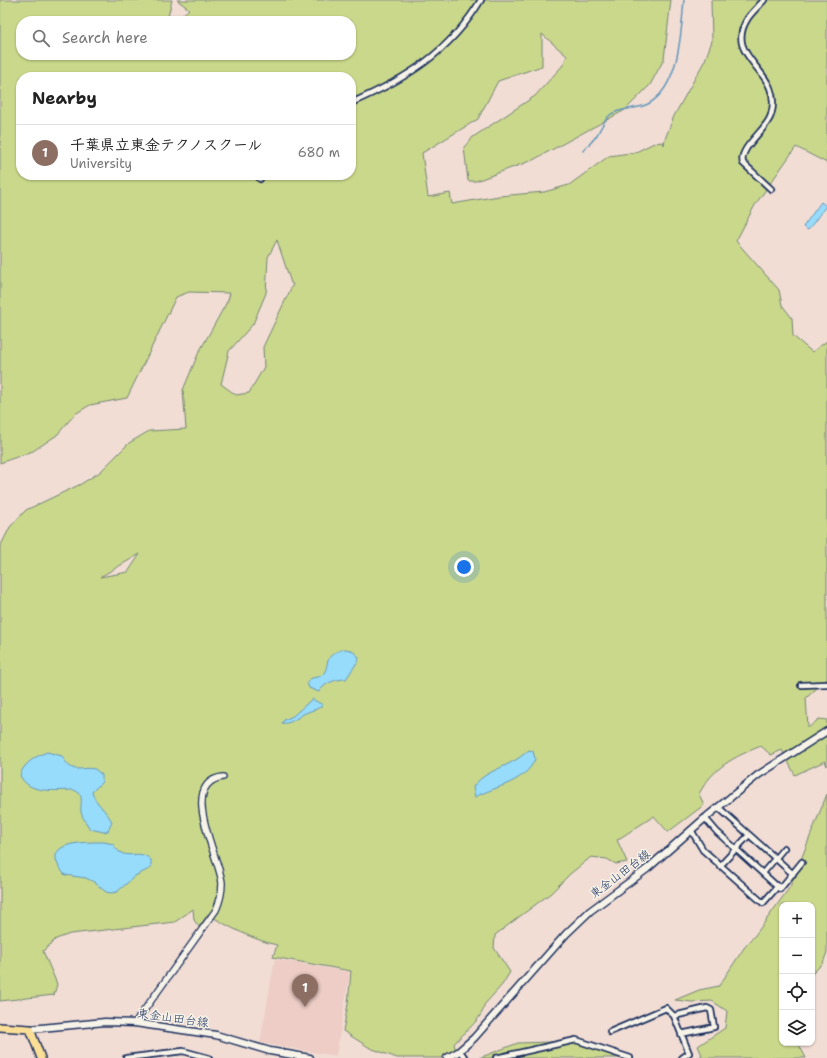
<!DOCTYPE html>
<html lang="en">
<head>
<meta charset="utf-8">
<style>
  body { margin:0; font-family:"Shantell Sans","Klee One",sans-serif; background:#f6f6f6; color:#222 }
  .controls { position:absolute; right:12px; bottom:12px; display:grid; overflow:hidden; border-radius:8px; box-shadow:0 1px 3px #0004 }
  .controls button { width:36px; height:36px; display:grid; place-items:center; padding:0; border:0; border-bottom:1px solid #e0e0e0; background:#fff; color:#222; font:20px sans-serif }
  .you { position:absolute; left:464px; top:567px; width:14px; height:14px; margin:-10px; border:3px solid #fff; border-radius:50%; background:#1a73e8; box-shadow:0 0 0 6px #1a73e833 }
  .badge { display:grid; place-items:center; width:26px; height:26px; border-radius:50%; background:#0f766e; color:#fff; font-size:13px; font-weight:700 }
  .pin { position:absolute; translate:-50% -33px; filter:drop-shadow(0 1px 2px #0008) }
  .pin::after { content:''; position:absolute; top:21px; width:14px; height:12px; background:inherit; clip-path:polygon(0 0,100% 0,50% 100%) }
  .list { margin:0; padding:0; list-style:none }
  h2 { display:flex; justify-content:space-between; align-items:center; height:52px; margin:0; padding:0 16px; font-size:17px }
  h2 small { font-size:13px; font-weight:400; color:#767676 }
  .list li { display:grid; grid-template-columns:26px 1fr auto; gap:12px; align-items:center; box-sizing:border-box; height:56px; padding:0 16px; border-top:1px solid #e0e0e0 }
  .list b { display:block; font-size:15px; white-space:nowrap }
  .list p { margin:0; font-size:13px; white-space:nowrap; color:#767676 }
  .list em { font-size:13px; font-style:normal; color:#767676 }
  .icon { flex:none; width:22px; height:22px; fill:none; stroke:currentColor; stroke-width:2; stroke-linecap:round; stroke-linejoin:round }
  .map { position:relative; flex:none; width:827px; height:1058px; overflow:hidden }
  .search { position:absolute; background:#fff; box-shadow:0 1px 3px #0004; left:16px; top:16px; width:340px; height:44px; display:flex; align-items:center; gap:10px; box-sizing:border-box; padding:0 14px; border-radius:16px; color:#767676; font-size:15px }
  .panel { position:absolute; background:#fff; box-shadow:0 1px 3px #0004; left:16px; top:72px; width:340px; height:108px; border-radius:16px }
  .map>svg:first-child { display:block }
  .built { fill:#edcdc6 }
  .green { fill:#cad88b; stroke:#728474; fill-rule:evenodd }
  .water { fill:#97dcfa; stroke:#6597bc }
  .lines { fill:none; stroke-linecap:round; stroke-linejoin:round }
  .stream { stroke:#6597bc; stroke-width:1.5 }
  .minor-casing { stroke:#1b2f5e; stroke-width:8 }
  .tertiary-casing { stroke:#1b2f5e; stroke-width:8 }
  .secondary-casing { stroke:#1b2f5e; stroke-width:9 }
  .trunk-casing { stroke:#1b2f5e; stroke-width:10 }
  .minor { stroke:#f7f3e8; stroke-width:4.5 }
  .tertiary { stroke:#f7f3e8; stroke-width:5.5 }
  .secondary { stroke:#f7f3e8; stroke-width:6 }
  .trunk { stroke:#fbdf96; stroke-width:7 }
  .labels { text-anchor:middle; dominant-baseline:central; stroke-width:3; stroke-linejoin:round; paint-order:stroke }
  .street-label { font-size:12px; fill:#1b2f5e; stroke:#f7f3e8 }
</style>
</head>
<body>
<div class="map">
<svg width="827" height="1058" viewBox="0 0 827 1058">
  <rect width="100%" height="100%" fill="#f1ddd4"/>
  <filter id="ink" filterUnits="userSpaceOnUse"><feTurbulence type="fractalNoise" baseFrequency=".025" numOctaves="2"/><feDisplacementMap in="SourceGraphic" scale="8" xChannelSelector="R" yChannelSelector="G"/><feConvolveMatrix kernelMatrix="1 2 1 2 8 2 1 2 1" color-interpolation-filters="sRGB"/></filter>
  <g filter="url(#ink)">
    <!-- built -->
    <path class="built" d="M275,959L350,972L336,1056L260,1043Z"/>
    <!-- green -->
    <path class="green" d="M0,0H172L167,21H21V55H351V21H176L189,9L177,0H671L664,59L650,85L625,110L533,160L476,181H468L464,147L473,137L535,96L563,65L567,56L542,34V66L498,81L478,119L422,153L428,197L450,193L452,204L499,196L544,192L569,185L609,156L630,153L632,154L654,143L663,142L664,145L665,139L674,116L705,60L712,41L711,0H827V163L796,147L755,205L736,241L779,290L782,305L792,318L793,336L812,352L827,341V679L806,698L808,728L819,719L827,720V766L825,761L795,775L782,750L771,755L761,746C734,757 713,767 699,794L704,805L668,832L654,816L617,840L627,862L616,864L607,859L591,857L570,874L551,893L495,935L494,948L510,972L502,985L484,1005C484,1018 462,1034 454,1044L458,1058H397L370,1048L343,1031L348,1004L351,971L273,957L277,945C256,941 226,926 208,914L199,927L194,920L193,909L175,922L70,934L56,939L43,951L57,984L54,995L0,1001V547L10,527L26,510L81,484L100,472L129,443L149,431L186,429L183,390L198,354L228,300L230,293L189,292L176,297L127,398L90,405L75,414L57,435L33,451L0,463ZM21,77H351V175H21ZM277,240L291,283L293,284L263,347L264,367L249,393L236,395L221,384L229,351L253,324L266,293L268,257ZM140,554L128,572L100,577Z
      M827,794V952L823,963L812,974V905H782V1043H798L806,1058H698L702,1055L698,1046L725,1028L727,1011L712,1001L692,1002L675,1000L699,990L719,986L744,948L756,934L790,887Z
      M581,1041L627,1058H479L518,1043Z"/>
    <!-- water -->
    <path class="water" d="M821,202L826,206L808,230L803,227Z
      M345,649L351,650L359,657L358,661L346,679C336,679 324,683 319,692L309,688L307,683L310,679C313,677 319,678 322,675C331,668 321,654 345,649Z
      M312,699L323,705C319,709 313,710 308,712C300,714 292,725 282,723L284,720L293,716Z
      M529,750L533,751L535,759C525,783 496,786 475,797L473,787C482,774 497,770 510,763C517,760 523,755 529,750Z
      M47,752L62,756C73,776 79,766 95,769L102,775V782L92,792C94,802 107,811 112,822L108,831L104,832L90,829C87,824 82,817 81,812C80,802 85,795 74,790C57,790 28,795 20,775C24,763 36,756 47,752Z
      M104,842L113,844C125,865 138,846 151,860V868L135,876L117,892L111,893L106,892L94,882L86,878L65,875C36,841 84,842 104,842Z"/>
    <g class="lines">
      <!-- stream -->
      <path class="stream" d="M583,151C587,146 593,141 597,135C601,128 604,120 610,115C620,107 637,110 648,104C680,87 681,31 684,0"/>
      <!-- minor casing -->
      <g class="minor-casing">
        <path id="minor" d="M764,0C759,6 752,12 748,18C721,59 785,70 771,115C767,130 738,148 743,163L771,189
          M351,103C406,79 449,53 481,0
          M260,179L262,175
          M801,685L827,684
          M718,807L793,874
          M705,818L717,832L780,889L802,862
          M691,830L703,850L763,903L778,886
          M720,866L749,835
          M763,873L784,848
          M674,1016L707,1008L711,1010L714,1027L681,1034
          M610,1032L666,1008L674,1016L689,1053L682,1058
          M460,1051L465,1058
          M126,1058L183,1051L209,1058
          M496,1058L576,1040L630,1058"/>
      </g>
      <!-- tertiary casing -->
      <g class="tertiary-casing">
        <path id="tertiary" d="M135,1023L216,910C220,901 222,893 222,883C220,858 177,783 223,777"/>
      </g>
      <!-- secondary casing -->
      <g class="secondary-casing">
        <path id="secondary" d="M30,1029L105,1022L135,1023L216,1035L270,1051L310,1058
          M447,1058L458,1052L474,1038L566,934L590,911L647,869L705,818L758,775L827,731"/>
      </g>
      <!-- trunk casing -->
      <g class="trunk-casing">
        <path id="trunk" d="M0,1027L30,1029L41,1058"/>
      </g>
      <!-- minor -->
      <use href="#minor" class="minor"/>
      <!-- tertiary -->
      <use href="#tertiary" class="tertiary"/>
      <!-- secondary -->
      <use href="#secondary" class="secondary"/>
      <!-- trunk -->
      <use href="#trunk" class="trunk"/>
    </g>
  </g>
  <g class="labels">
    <!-- street labels -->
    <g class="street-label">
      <text transform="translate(620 874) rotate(-37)">東金山田台線</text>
      <text transform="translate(173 1018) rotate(8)">東金山田台線</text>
    </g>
  </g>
</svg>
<div class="controls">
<button>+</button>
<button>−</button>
<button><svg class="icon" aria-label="locate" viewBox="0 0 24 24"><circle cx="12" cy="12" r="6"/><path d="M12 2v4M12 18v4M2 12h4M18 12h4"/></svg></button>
<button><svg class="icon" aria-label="layers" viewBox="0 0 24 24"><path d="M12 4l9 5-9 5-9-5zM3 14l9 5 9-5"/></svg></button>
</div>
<div class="you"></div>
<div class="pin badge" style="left:305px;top:1007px;background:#8d6e63">1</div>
<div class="search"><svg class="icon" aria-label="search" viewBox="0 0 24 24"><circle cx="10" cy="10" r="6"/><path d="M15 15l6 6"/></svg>Search here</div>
<section class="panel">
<h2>Nearby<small></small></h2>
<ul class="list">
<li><span class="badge" style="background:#8d6e63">1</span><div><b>千葉県立東金テクノスクール</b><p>University</p></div><em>680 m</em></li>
</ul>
</section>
</div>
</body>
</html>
